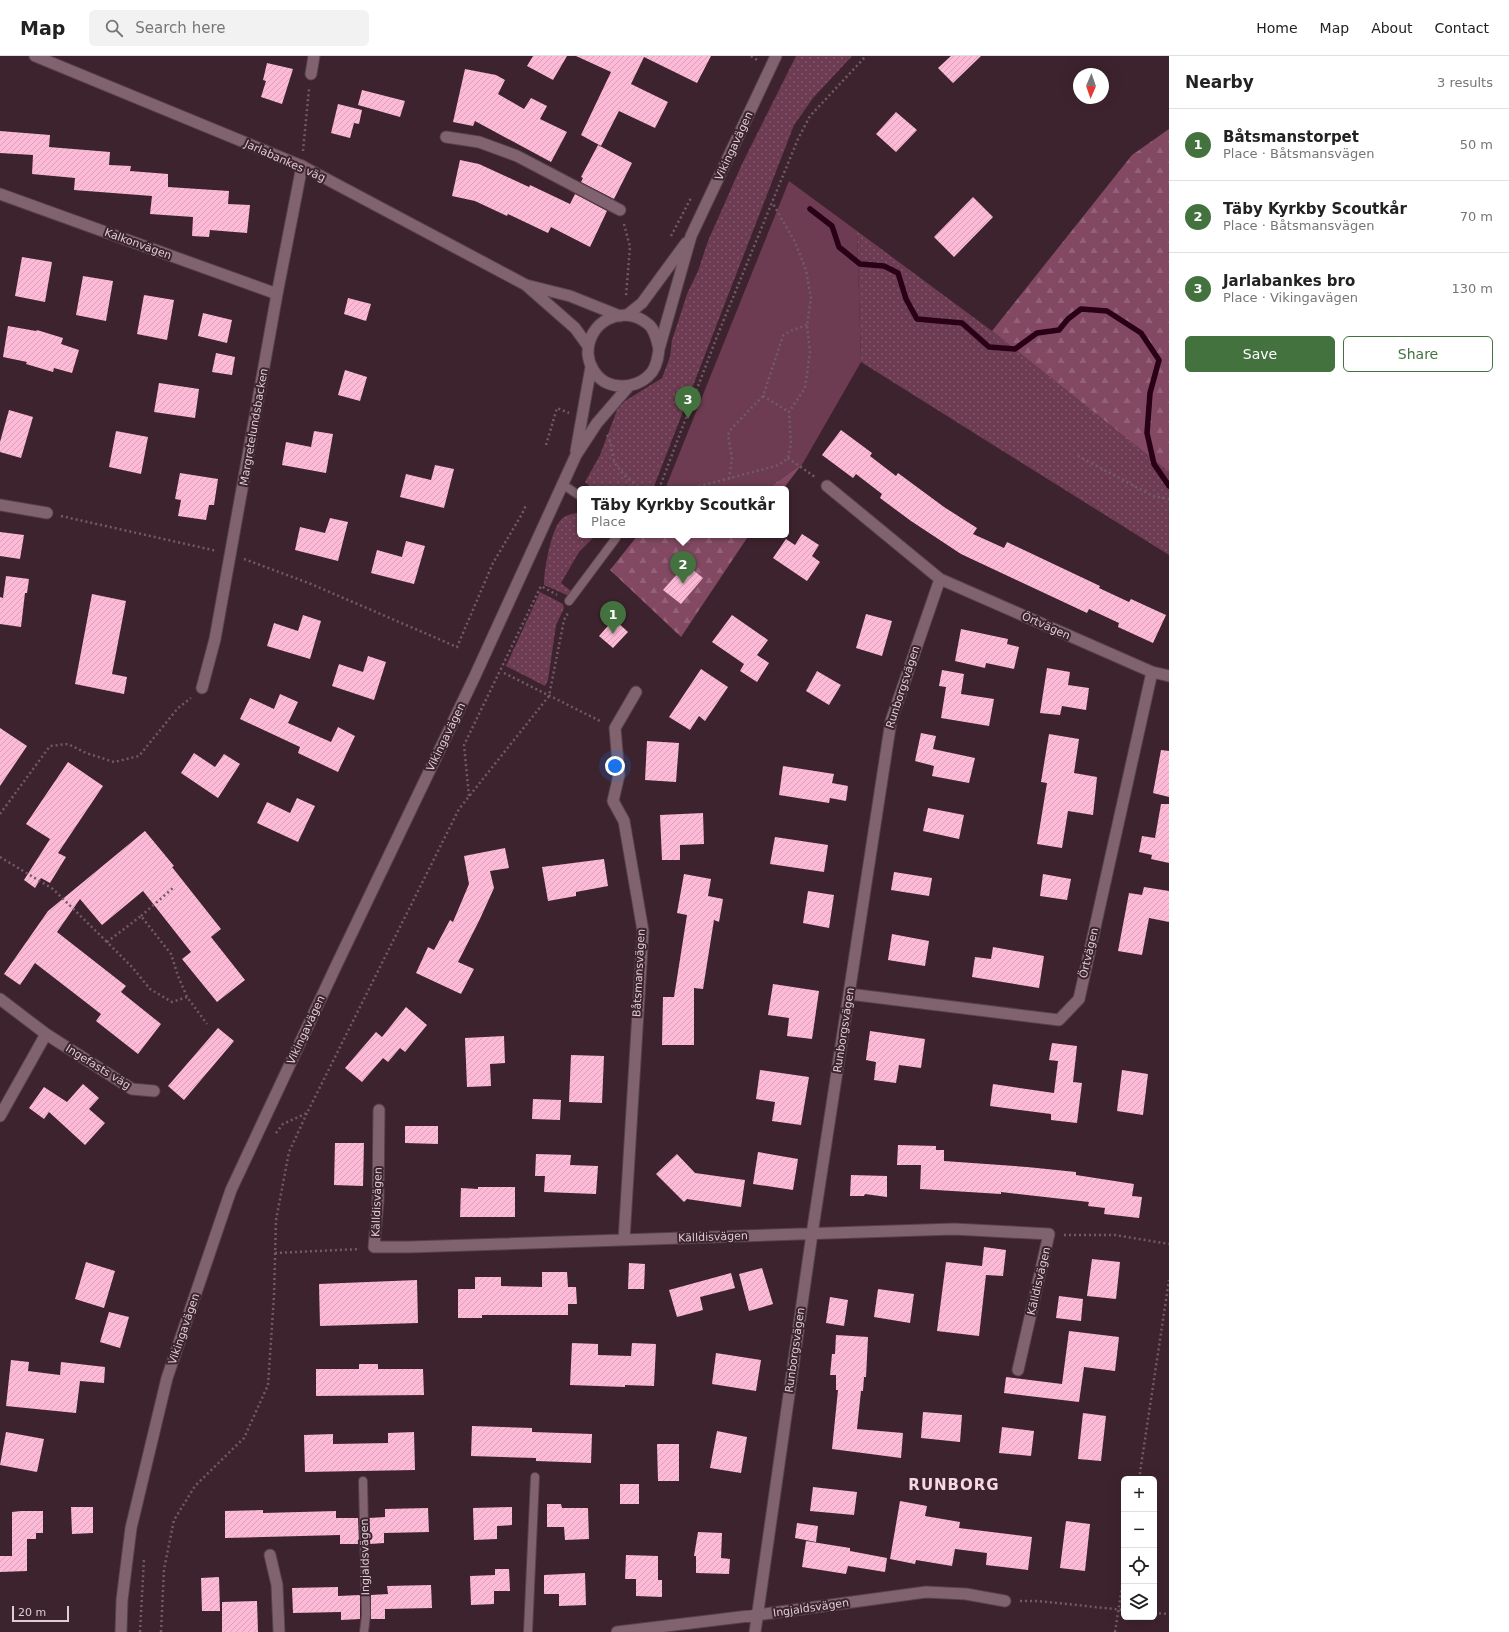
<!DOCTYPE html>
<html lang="en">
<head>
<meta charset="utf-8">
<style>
  body { margin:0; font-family:"DejaVu Sans",sans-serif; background:#f2f2f2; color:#222 }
  .controls { position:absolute; right:12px; bottom:12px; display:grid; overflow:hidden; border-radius:6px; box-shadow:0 4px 16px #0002 }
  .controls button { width:36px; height:36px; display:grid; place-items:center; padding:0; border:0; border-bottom:1px solid #e0e0e0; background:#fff; color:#222; font:20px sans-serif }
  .compass { position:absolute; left:1073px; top:12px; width:36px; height:36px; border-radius:50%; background:#fff; box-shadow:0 4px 16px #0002; rotate:182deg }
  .scale { position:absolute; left:12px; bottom:10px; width:57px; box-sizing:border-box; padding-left:4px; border:2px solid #decdd4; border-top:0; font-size:11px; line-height:14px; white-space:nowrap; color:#decdd4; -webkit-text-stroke:3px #3d232e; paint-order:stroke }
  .you { position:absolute; left:615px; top:710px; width:14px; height:14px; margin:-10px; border:3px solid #fff; border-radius:50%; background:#1a73e8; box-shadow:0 0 0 6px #1a73e833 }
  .badge { display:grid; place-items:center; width:26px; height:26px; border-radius:50%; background:#43723f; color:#fff; font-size:13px; font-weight:700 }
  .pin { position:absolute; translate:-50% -33px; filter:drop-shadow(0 1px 2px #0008) }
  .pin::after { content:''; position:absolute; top:21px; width:14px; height:12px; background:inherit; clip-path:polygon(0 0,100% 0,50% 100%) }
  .popup { position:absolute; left:577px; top:430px; width:212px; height:52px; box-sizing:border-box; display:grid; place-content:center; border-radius:6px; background:#fff; filter:drop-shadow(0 1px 3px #0005); font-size:13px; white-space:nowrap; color:#767676 }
  .popup b { font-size:15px; color:#222 }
  .popup::after { content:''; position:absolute; left:50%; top:100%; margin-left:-8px; border:8px solid transparent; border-top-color:#fff }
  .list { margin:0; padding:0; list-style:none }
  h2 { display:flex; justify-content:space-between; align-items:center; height:52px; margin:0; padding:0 16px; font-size:17px }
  h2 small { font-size:13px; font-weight:400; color:#767676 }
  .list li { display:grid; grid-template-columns:26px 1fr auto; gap:12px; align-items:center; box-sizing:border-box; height:72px; padding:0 16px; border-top:1px solid #e0e0e0 }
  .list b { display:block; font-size:15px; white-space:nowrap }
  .list p { margin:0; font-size:13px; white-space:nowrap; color:#767676 }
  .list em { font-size:13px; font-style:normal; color:#767676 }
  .actions { display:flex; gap:8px; padding:12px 16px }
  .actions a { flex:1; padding:9px 0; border:1px solid #43723f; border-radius:6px; text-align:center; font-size:14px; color:#43723f }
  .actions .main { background:#43723f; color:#fff }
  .icon { flex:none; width:22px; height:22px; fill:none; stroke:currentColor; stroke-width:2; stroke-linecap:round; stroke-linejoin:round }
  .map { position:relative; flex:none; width:1169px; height:1576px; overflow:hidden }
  header { display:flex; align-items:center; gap:24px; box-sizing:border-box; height:56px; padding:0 20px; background:#fff; border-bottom:1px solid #e0e0e0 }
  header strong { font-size:19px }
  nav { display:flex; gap:22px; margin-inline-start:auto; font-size:14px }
  .search { width:280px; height:36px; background:#f2f2f2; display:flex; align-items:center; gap:10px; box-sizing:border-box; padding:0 14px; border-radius:6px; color:#767676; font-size:15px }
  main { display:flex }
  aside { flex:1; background:#fff }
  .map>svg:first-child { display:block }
  .grass { fill:url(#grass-dots) }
  .forest { fill:url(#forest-firs) }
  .park { fill:#6d3c52 }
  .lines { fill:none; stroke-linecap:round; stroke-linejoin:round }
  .stream { stroke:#290015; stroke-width:5.5 }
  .building { fill:url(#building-hatch) }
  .service-casing { stroke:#57414b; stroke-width:10 }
  .minor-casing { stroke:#57414b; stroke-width:13 }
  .secondary-casing { stroke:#57414b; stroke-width:13 }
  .path { stroke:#725b64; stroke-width:2.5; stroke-dasharray:2 3; stroke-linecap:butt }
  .service { stroke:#81636f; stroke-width:8 }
  .minor { stroke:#81636f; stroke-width:11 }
  .secondary { stroke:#81636f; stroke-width:11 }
  .labels { text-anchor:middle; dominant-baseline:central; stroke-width:4; stroke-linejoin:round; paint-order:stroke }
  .street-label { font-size:11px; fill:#decdd4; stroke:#3d232e }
  .district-label { font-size:15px; font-weight:bold; letter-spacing:1px; fill:#f9d6e4; stroke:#3d232e }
</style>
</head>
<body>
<header>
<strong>Map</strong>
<div class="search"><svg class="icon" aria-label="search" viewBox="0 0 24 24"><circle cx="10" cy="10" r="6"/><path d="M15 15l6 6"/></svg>Search here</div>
<nav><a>Home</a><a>Map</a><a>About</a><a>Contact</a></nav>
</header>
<main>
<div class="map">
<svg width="1169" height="1576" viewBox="0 0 1169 1576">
  <defs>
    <pattern id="grass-dots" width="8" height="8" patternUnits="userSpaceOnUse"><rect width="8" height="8" fill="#6d3c52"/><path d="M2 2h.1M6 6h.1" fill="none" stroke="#81576a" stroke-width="1.8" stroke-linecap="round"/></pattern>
    <pattern id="forest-firs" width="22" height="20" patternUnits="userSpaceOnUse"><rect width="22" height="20" fill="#834963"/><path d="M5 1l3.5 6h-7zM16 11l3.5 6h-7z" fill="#946278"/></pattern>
    <pattern id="building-hatch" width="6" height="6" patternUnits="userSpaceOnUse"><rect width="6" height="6" fill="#fdbad7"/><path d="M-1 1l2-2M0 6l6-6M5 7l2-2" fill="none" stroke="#d8a1b9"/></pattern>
  </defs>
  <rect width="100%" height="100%" fill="#3d232e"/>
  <!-- grass -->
  <path class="grass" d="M796,0H852L813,42L794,69L653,433H593L585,426L600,399L617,354L625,345L662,322L670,301L672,284L679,263L687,238L698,215L708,185L742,108Z
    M857,175L992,275L1169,416V499L861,306Z
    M576,457H580V479H596L579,496L561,527L571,535L569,540L544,529C544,515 551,469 564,461C567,459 572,458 576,457Z
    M540,536L563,548L564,552L556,569L548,624L545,630L506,610Z"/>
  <!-- forest -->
  <path class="forest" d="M1169,73V416L992,275L1132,99Z
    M803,407L783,433H767Z
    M638,479H749L681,581L610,514Z"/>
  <!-- park -->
  <path class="park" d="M789,125L857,175L861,306L803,407L767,433H665Z"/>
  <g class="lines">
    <!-- stream -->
    <path class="stream" d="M810,153L832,170L839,191L860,208L884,210L898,217L906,243L917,263L962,267L989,291L1015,293L1037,277L1059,274L1068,263L1081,253L1107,255L1141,277L1159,304L1150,337L1147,377L1154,408L1169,430"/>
  </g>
  <!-- building -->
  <path class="building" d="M533,0H567L553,24L527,10Z
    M576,0H711L697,27L644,1L631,28L668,46L655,72L619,55L601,90L581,79L611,16Z
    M951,0H981L953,27L938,12Z
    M267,7L293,13L282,48L261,41L266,25L263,24Z
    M465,13L496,19L505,24L498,38L524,53L531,42L547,50L540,63L567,76L551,106L475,65L473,70L453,66Z
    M362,34L405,45L400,61L358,49Z
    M338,48L362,54L359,68L354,67L350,82L331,77Z
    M896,56L917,74L896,96L876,78Z
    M0,75L50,79L49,91L110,96L109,109L131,110L130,115L168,118V131L229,135L228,148L250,149L247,177L210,174L209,181L192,180L193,161L150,158L152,140L74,134L75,122L32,118L33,99L0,97Z
    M598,89L632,107L614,143L581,126L583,122L581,121Z
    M460,104L479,108L529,131L530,129L570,148L575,138L607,155L590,191L551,171L548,177L508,158L507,160L475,145L452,140Z
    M973,141L993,161L954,201L934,181Z
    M22,201L52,206L45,246L15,240Z
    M83,220L113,225L106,265L76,259Z
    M144,239L174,244L167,284L137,278Z
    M348,242L371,248L366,265L344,258Z
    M203,257L232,264L227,287L198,280Z
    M8,270L36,275L37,274L63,282L61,288L79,294L72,317L54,312L53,316L26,308L27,306L3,301Z
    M216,297L235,301L232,319L212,316Z
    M345,314L367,321L360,345L338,339Z
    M159,327L199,333L195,362L154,356Z
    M9,354L33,361L21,402L0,396V386Z
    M841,374L872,397L870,400L896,420L898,417L944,451L977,472L973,478L1004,492L1007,486L1100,530L1099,532L1129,546L1131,543L1166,559L1153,587L1118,571L1119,567L1089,553L1087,557L961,498L911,465L880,442L882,438L856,418L853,422L822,399Z
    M116,375L148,381L141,418L109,411Z
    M314,375L333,378L326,417L282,409L286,386L311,391Z
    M435,409L454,413L444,452L400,441L406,418L431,424Z
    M180,417L218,423L214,449H209L206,464L178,460L181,444L175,443Z
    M330,462L348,466L338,505L295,494L300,471L325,477Z
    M0,476L24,479L20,503L0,500Z
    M802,478L819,489L812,500L820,506L807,525L773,502L786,483L795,489Z
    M406,485L425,490L414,528L371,517L377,494L402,501Z
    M686,508L703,522L681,548L663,534Z
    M6,520L29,523L27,537H25L21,571L0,568V541L3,542Z
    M92,538L126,545L112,618L127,621L124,638L75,628Z
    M866,558L892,565L882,600L856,592Z
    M303,559L321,565L310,603L267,590L274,567L298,575Z
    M732,559L768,584L757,599L769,607L757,626L740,615L744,608L712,586Z
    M614,563L628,576L613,592L599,580Z
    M961,573L1008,583L1007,588L1019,591L1014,613L986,607L985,612L955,605Z
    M368,600L386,606L374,644L332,630L339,608L363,616Z
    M1047,612L1070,616L1068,629L1089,632L1086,654L1062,650L1060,659L1040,657Z
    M701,613L728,631L705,665L699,660L690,674L669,661Z
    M942,614L964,618L961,638L994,643L989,670L941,662L946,631L939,630Z
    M817,615L841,629L829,649L806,635Z
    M280,638L298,646L288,667L331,686L338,671L355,680L338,716L298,697L300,691L240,663L250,642L274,653Z
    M0,672L27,690L0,730Z
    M921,677L936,680L933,693L975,702L969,727L932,720L934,710L915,705Z
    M1049,678L1079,683L1074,717L1097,721L1093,759L1068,755L1062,792L1037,788L1047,727L1041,726Z
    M647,685L679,687L676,726L645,724Z
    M1161,694L1169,695V741L1153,737Z
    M194,697L215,711L224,698L240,708L218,742L181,717Z
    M68,706L103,730L58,797L66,801L50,827L41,822L35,832L24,824L50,783L26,768Z
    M783,710L834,718L832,727L848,730L846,745L830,742L829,747L779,739Z
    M297,742L315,750L298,786L257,767L267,746L290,757Z
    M1161,748H1169V807L1151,803L1152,799L1139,796L1142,780L1155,782Z
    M928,752L964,759L959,783L923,775Z
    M703,757L704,788L680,789V804H662L660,759Z
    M145,775L174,810L172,811L221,873L211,881L245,924L217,946L182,903L191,896L143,835L102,869L80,843L57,876L126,930L121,936L161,968L138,998L96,965L101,958L35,907L20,929L4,918L48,855Z
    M775,781L828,789L824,816L770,808Z
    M505,792L509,812L490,815L494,832L479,865L458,906L474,913L461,938L416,917L428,891L434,894L450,864L453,866L469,828L464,800Z
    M604,803L608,830L576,836V840L548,845L542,811Z
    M894,816L932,822L929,840L891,834Z
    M684,818L711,823L708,840L723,843L719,866L714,864L703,933L694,932V989H662L663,941H674L687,859L677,857Z
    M1043,818L1071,823L1067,844L1040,840Z
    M1144,831L1169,835V866L1149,862L1142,899L1118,895L1129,837L1142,839Z
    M808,835L834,839L829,872L803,867Z
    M892,878L929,885L925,910L888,904Z
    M993,891L1044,900L1039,932L972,921L975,901L991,903Z
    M773,928L819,935L812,983L787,980L789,962L768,959Z
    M406,951L427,969L405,996L400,992L388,1006L383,1002L362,1026L345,1012L376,976L382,981Z
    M218,972L234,985L184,1044L168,1030Z
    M870,975L925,983L921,1012L899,1009L896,1027L874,1024L876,1006L866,1004Z
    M504,980L505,1007L490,1008L491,1030L467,1031L465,982Z
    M1052,987L1077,990L1073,1026L1082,1027L1077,1067L1051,1064V1058L990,1050L993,1028L1054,1037L1058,1005L1049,1004Z
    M571,999L604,1000L602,1047L569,1046Z
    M760,1014L809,1021L801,1069L772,1065L775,1046L756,1043Z
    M1122,1014L1148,1018L1143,1059L1117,1055Z
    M83,1028L99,1042L89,1053L105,1067L85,1089L49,1056L44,1063L29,1052L44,1031L67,1046Z
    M533,1043L561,1044L560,1064L532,1063Z
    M405,1070H438V1088L405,1087Z
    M335,1087H364L363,1130L334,1129Z
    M898,1089L936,1090V1094H944V1105L1027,1111L1076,1116V1119L1134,1128L1132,1140L1142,1141L1139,1162L1104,1158L1105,1152L1088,1150L1089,1146L1001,1136V1138L920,1133L921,1109H897Z
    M758,1096L798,1103L793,1134L753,1128Z
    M536,1098L571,1099L570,1109L598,1110L596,1138L544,1136L545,1120H535Z
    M677,1098L695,1117L745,1124L741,1151L687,1143L684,1146L656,1118Z
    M851,1119L887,1120V1141L865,1138L864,1140H850Z
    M478,1131H515V1161H460L461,1132L478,1133Z
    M984,1191L1006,1194L1003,1220L986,1219L979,1280L937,1275L946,1206L982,1210Z
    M1092,1203L1120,1206L1116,1243L1087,1240Z
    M86,1206L115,1215L104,1252L75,1243Z
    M629,1207L645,1208L644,1233H628Z
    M762,1212L773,1248L749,1255L739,1218Z
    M542,1216H567L568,1231H576L577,1248H568V1259H482V1262H458V1233H475V1221H501V1230L542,1231Z
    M731,1217L735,1232L700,1241L703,1254L677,1261L669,1234Z
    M417,1224L418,1267L320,1270L319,1228Z
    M878,1233L914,1238L910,1267L874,1261Z
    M1059,1240L1083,1243L1081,1265L1056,1262Z
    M830,1241L848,1244L844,1270L826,1267Z
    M109,1256L129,1261L120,1292L100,1286Z
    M1069,1275L1119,1281L1115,1315L1084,1311L1079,1346L1004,1337L1006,1321L1062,1328Z
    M836,1279L868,1281L866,1321H864L863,1335H861L857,1373L903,1377L901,1402L832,1393L838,1334H836V1319H830L832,1298H835Z
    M572,1287L598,1288V1299L631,1300L632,1287L656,1288L654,1330L625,1329V1331L570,1329Z
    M716,1297L761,1304L756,1335L712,1328Z
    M11,1304L29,1306L28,1315L60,1319L61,1306L105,1311L104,1327L80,1325L76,1357L6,1350Z
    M359,1308H378V1313H423L424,1339L316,1340V1313H359Z
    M923,1356L962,1359L960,1386L921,1382Z
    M1083,1357L1106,1360L1101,1405L1078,1403Z
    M472,1370L532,1372V1376L592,1378L591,1407L536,1405V1402L471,1400Z
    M1002,1371L1034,1375L1031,1400L999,1397Z
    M717,1375L747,1381L741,1417L710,1412Z
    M6,1376L44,1383L37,1416L0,1409Z
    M414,1376L415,1414L305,1416L304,1379L333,1378V1388L388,1387V1377Z
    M657,1388H679V1425H658Z
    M620,1428H639V1448H620Z
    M813,1431L857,1436L854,1459L810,1455Z
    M900,1445L927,1450L925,1460L960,1466L959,1472L1032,1481L1028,1514L986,1509L987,1497L955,1493L952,1510L916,1504L915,1508L890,1503Z
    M547,1448H561L562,1452H588L589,1483L565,1484L564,1471H547Z
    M71,1451H93V1477L72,1478Z
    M512,1451V1469L497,1470V1483L474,1484L473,1452Z
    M428,1452L429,1476L384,1477V1487L370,1488L369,1462L385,1461V1453Z
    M263,1454V1457L336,1455V1462H358L359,1488H340V1479L225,1482V1455Z
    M21,1455H43V1477H36V1483H27V1515L0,1516V1500H12V1456Z
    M1066,1465L1090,1468L1085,1515L1060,1512Z
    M797,1467L818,1470L816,1486L795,1482Z
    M698,1476L722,1477L721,1502L730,1503L729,1518L696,1517V1500H694Z
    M806,1485L850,1492V1495L887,1502L885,1516L848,1510L846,1518L802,1511Z
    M626,1499L658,1500V1524H662V1541L636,1540V1523H625Z
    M495,1513H509L510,1535H494V1548L471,1549L470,1520L495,1519Z
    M585,1517L586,1549L559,1550V1538H544V1519Z
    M219,1521L220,1555H202L201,1522Z
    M431,1529L432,1552L385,1553V1563H371V1539L388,1538L387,1530Z
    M338,1531V1540L360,1539V1563L341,1564V1556L293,1557L292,1532Z
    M257,1545L258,1576H222V1546Z"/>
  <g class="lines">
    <!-- service casing -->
    <g class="service-casing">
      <path id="service" d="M562,428L580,440
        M569,545L616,482V479
        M363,1425L366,1559L364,1576
        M528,1576L535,1421"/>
    </g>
    <!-- minor casing -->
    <g class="minor-casing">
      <path id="minor" d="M311,18L314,0
        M446,81L479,86L517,100L620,154
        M0,138L277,238
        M827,430L940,523L1152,616L1169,620
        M0,449L47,457
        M202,632L215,583L277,238L302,110
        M849,938L1059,964L1079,943L1152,616
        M0,943L46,978L132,1033L154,1035
        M379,1054L378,1145L374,1191H409L954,1173L1049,1178L1018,1314
        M0,1060L46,978
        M624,1184L643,875L624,765L613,745L619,719L615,672L636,636
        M270,1499L277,1529L279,1576
        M617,1576L757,1559L926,1536L966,1538L1005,1545
        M755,1576L812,1178L891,665L940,523"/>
    </g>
    <!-- secondary casing -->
    <g class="secondary-casing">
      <path id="secondary" d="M35,0L302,110L526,229L570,240L620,260
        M526,229L575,272L588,290
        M627,259L642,247L686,187
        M659,293C657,285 655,273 648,268C622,247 587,266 588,298C589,309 595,320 605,326C621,334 641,330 652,316C657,309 658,301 659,293L691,180L776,0
        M576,395L591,311
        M121,1576L122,1544L131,1472L167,1322L231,1134L336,910L474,622L576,399L597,367L629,330"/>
    </g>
    <!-- path -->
    <path class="path" d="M751,0L757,4
      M303,95L309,33
      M624,168L630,191L626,240
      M671,180L691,142
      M763,340L789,356
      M607,379C612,386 611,396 614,404C617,414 633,428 642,433
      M546,389L557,352L569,357
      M1078,400L1153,440L1169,443
      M788,402L815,421
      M729,423L732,403L728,379L732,372L763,340L783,280L790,275L807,269
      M659,433L716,283L798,83L810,60L866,0
      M689,433L779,409L788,402L791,388L789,356L805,332L810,296L807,269L811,242L806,214L795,186L772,146
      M61,460L217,495
      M244,503L311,528L457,591L493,507L522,458L526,449
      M504,617L602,666
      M469,740L464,689L541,530L557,539
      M0,758L50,690L68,688L86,697L114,706L139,700L178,652L191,642
      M0,801L53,833L107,886
      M141,860L173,832
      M187,941L172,946L150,933L132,911L107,886L141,860L171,898L178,920L187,941L207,968
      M276,1077L283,1068L307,1057L459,753L549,640L564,564L568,557
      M1064,1179H1115L1169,1188
      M275,1197L360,1193
      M1139,1423L1169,1224
      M1020,1545H1038L1124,1554
      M1154,1557L1169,1558
      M140,1576L144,1503
      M161,1576L164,1513L174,1464L195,1430L244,1382L268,1329L274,1240L276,1164L289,1096L307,1057
      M1115,1576L1124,1518"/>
    <!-- service -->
    <use href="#service" class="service"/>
    <!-- minor -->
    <use href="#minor" class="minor"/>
    <!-- secondary -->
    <use href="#secondary" class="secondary"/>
  </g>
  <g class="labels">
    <!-- street labels -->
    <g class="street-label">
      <text transform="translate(734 90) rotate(-65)">Vikingavägen</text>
      <text transform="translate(285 105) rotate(24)">Jarlabankes väg</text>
      <text transform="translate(138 188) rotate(20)">Kalkonvägen</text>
      <text transform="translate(254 371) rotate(-80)">Margretelundsbacken</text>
      <text transform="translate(1046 570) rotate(24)">Örtvägen</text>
      <text transform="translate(903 631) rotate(-72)">Runborgsvägen</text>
      <text transform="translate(446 681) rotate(-64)">Vikingavägen</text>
      <text transform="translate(1089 897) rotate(-77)">Örtvägen</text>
      <text transform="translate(639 917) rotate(-87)">Båtsmansvägen</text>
      <text transform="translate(306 974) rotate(-65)">Vikingavägen</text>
      <text transform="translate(844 974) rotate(-81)">Runborgsvägen</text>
      <text transform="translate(98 1011) rotate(32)">Ingefasts väg</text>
      <text transform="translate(377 1146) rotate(-88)">Källdisvägen</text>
      <text transform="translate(713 1181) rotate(-2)">Källdisvägen</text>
      <text transform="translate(1039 1225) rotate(-77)">Källdisvägen</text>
      <text transform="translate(184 1273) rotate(-71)">Vikingavägen</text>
      <text transform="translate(795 1294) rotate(-82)">Runborgsvägen</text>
      <text transform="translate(365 1501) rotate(-91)">Ingjaldsvägen</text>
      <text transform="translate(811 1552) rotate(-8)">Ingjaldsvägen</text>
    </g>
    <!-- district labels -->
    <g class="district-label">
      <text x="954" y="1429">RUNBORG</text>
    </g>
  </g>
</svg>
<div class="controls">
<button>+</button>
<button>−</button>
<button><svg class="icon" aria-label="locate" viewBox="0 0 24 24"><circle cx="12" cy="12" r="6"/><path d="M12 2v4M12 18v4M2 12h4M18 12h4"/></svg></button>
<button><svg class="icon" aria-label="layers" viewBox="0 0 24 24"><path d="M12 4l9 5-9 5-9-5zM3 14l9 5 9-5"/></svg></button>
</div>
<svg class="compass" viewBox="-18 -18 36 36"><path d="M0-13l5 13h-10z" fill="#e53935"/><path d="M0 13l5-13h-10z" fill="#767676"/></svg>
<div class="scale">20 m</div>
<div class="you"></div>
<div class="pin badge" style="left:613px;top:578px">1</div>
<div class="pin badge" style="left:683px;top:528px">2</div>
<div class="popup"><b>Täby Kyrkby Scoutkår</b>Place</div>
<div class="pin badge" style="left:688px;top:363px">3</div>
</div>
<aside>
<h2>Nearby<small>3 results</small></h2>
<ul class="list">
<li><span class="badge">1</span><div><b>Båtsmanstorpet</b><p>Place · Båtsmansvägen</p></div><em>50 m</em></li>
<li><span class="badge">2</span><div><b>Täby Kyrkby Scoutkår</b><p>Place · Båtsmansvägen</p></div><em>70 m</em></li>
<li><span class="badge">3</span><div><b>Jarlabankes bro</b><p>Place · Vikingavägen</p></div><em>130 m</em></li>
</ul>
<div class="actions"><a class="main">Save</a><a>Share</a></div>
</aside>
</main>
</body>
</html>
